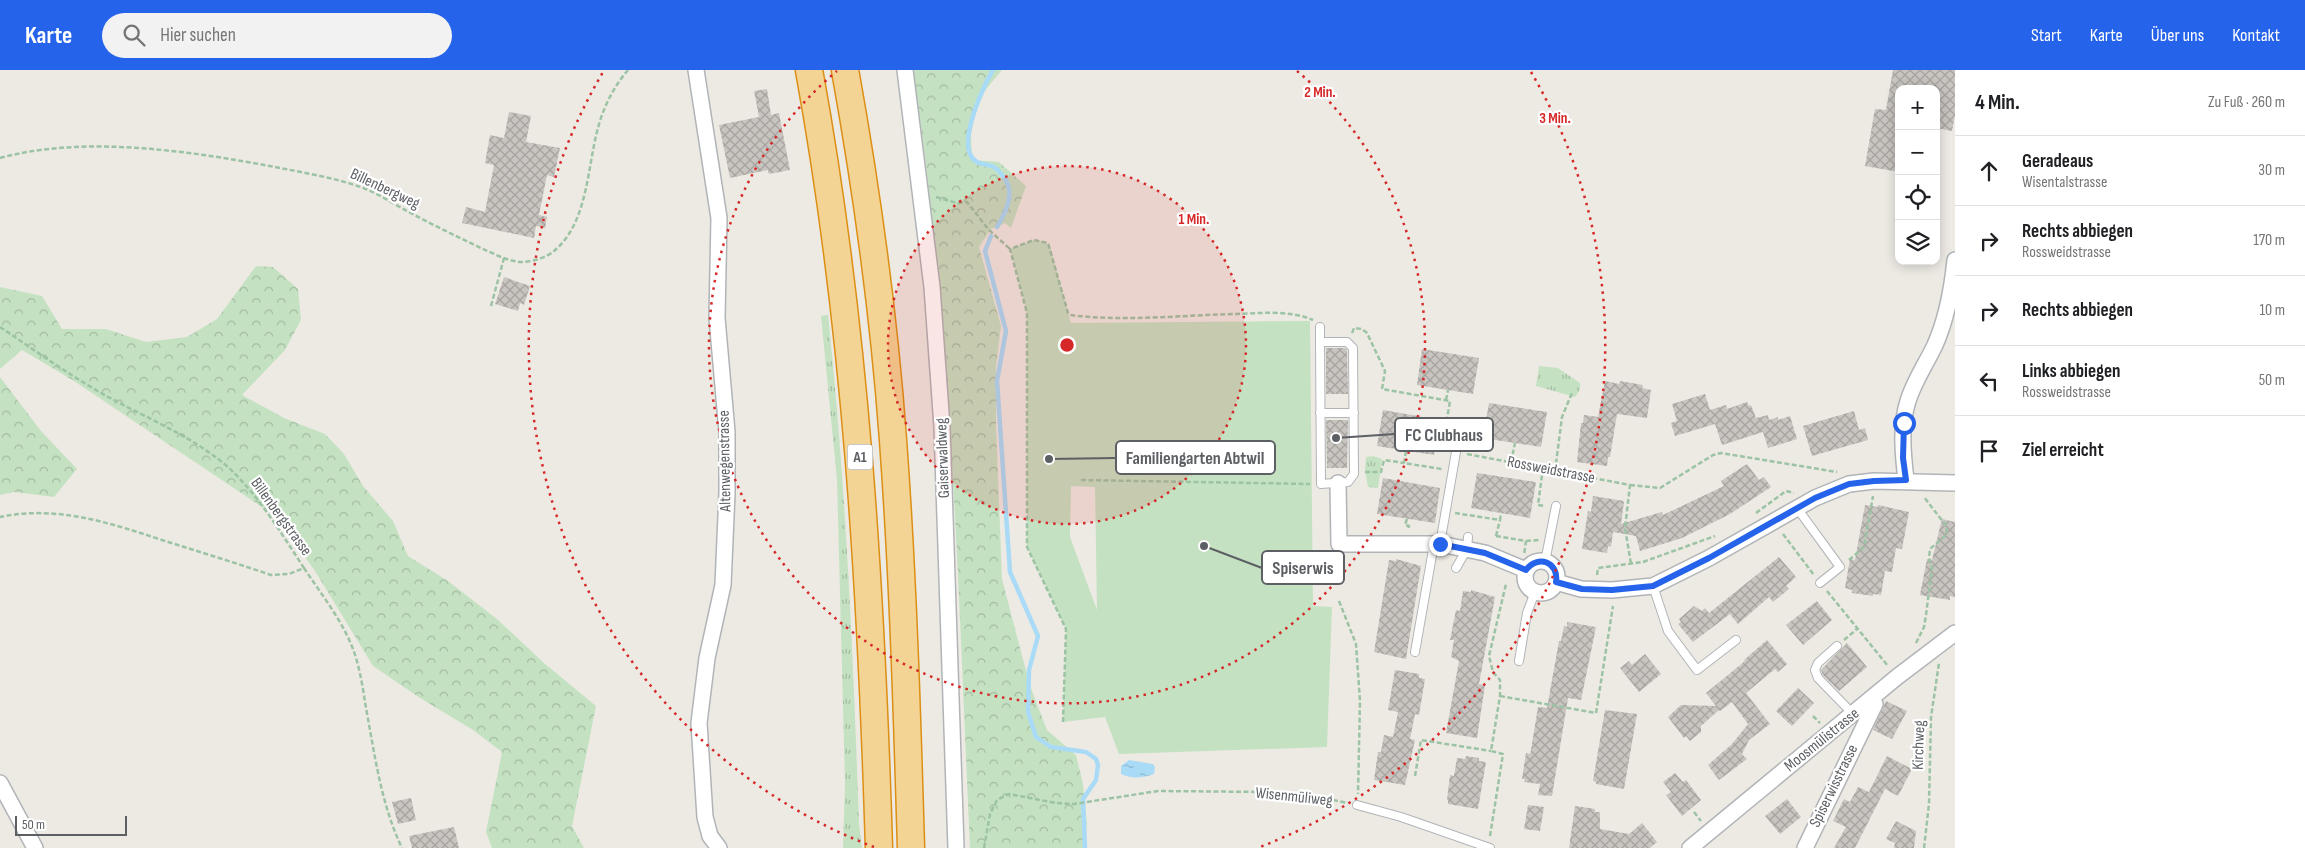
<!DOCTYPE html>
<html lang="de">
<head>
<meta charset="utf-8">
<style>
  body { margin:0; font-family:"Sofia Sans Condensed",sans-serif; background:#f2f2f2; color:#202124 }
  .controls { position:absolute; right:15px; top:15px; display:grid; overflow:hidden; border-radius:10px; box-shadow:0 2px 12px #0003 }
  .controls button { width:45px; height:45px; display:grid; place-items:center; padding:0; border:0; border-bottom:1px solid #e0e0e0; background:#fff; color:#202124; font:25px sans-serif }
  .scale { position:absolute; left:15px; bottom:12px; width:112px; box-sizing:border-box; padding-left:5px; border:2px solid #5c5f63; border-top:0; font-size:14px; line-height:18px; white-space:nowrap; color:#5c5f63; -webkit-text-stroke:4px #fff; paint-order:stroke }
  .stop { position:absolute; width:15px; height:15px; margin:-11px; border:4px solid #2563eb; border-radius:50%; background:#fff }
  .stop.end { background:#2563eb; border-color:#fff; box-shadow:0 1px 5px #0008 }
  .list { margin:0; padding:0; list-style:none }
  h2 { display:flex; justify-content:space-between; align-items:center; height:65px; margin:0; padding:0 20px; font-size:21px }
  h2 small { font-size:16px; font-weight:400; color:#757577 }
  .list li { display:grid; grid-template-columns:32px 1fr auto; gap:15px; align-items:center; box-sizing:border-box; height:70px; padding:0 20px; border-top:1px solid #e0e0e0 }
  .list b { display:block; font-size:19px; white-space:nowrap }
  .list p { margin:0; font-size:16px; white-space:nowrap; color:#757577 }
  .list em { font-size:16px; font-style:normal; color:#757577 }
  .icon { flex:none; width:28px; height:28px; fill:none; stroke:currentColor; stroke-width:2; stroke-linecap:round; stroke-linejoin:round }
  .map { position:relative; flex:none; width:1955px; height:778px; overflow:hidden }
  header { display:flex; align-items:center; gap:30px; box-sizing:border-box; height:70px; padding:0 25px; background:#2563eb; color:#fff }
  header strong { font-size:24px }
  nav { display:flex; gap:28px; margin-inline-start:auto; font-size:18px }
  .search { width:350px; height:45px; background:#f2f2f2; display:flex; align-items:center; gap:12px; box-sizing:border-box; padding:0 18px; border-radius:28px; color:#757577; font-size:19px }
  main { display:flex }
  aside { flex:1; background:#fff }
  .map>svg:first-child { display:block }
  .grass { fill:url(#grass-tufts) }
  .forest { fill:url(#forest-crowns) }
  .garden { fill:#c4e2c2; fill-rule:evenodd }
  .water { fill:url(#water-ripples) }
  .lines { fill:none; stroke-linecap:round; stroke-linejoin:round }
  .stream { stroke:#a9dbf7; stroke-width:4.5 }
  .building { fill:url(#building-cross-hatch) }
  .lane-casing { stroke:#b1b4b7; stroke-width:10 }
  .street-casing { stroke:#b1b4b7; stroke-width:18 }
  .highway-casing { stroke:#dc8f14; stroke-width:29 }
  .path { stroke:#9cc3a4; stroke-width:2.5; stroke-dasharray:5 2.5; stroke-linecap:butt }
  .lane { stroke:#fff; stroke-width:8 }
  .street { stroke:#fff; stroke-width:15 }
  .highway { stroke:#f3d494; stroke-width:26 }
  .route { stroke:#2563eb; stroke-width:6 }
  .ring { fill:none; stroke:#d62828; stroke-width:2.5; stroke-dasharray:2.5 5 }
  .labels { text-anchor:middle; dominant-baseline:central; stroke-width:4.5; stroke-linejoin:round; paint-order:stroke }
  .shield { fill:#fff; stroke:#8d8f92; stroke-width:1 }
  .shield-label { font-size:15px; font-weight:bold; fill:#5c5f63 }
  .street-label { font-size:16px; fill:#5c5f63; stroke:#fff }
  .centre { fill:#d62828; stroke:#fff; stroke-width:2.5 }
  .ring-label { font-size:15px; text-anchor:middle; font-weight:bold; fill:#d62828; stroke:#fff; stroke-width:4.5; stroke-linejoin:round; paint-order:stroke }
  .leader { fill:none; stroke:#5c5f63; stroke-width:2 }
  .callout-dot { fill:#5c5f63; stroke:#fff; stroke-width:2 }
  .callout { fill:#fff; stroke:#5c5f63; stroke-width:2 }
  .callout-label { font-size:18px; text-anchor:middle; font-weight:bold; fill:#5c5f63 }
</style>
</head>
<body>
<header>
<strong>Karte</strong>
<div class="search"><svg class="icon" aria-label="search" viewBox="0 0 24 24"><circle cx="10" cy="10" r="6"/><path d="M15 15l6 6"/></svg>Hier suchen</div>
<nav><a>Start</a><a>Karte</a><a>Über uns</a><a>Kontakt</a></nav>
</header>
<main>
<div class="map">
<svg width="1955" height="778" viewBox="0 0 1955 778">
  <defs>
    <pattern id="grass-tufts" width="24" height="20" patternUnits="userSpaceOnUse" patternTransform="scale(1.25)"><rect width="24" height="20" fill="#c4e2c2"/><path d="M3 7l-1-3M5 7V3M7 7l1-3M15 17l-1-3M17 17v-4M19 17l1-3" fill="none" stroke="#a2baa1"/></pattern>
    <pattern id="forest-crowns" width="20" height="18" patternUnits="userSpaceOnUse" patternTransform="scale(1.25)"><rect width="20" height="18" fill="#c4e2c2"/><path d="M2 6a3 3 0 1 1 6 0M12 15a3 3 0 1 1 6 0" fill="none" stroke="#a2baa1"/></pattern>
    <pattern id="water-ripples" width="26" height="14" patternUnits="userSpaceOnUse" patternTransform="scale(1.25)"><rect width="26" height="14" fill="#a9dbf7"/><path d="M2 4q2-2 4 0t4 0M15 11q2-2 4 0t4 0" fill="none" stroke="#8db5cc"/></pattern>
    <pattern id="building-cross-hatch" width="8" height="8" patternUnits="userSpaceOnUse" patternTransform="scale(1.25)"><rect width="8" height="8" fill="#c8c5c0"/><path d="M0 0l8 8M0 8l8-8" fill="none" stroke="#a6a3a0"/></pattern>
  </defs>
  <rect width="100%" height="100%" fill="#edeae4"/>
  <!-- grass -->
  <path class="grass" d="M828,245C846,414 853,583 859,753L862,778H843L845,713L837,410L821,246Z
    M1539,296L1558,298L1580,313C1581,319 1579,322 1575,327L1536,316Z
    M1373,386L1382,389L1378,418L1368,417L1365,400L1366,387Z"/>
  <!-- forest -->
  <path class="forest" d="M913,0H1002L978,29L971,64L972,90L999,92L1026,116L1011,158L1005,153L991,159L979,177L1001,256L996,297V354L1002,509L1030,616L1047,660L1076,685L1083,714L1087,754L1083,778H970C958,518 952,257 913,0Z
    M256,196L273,197L298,219L301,250L285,280L242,325L284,348L325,364L344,384L363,416L393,451L408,486L448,511L497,549L544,593L596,636L572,756L584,778H492L486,762L502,682L473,660L420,628L373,596L315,501L274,445L74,311L22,280L0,299V217L42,226L62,259H106L146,272L187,267L217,249Z
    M0,307L41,361L77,399L54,427L15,422L0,425Z"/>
  <!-- garden -->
  <path class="garden" d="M1034,170C1043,171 1047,171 1051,180L1071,253L1310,251L1313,536L1332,537L1327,677L1119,684L1105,647L1063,652L1066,559L1027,477V243L1010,179ZM1071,416L1095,417L1097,540L1070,467Z"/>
  <!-- water -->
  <path class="water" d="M1129,690L1153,694L1155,697L1154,704C1143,708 1131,709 1121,704V696Z"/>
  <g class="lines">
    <!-- stream -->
    <path class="stream" d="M993,0C983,17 960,67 971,86C977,96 985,93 994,97C997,99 1000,102 1002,105C1017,121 1006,142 997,157
      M991,166L985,181L1006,261L997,311L1010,502L1038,566L1029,600L1028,642L1036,667L1051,677L1086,682L1096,689L1098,695L1096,710L1083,729L1085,778"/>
  </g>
  <!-- building -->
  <path class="building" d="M1893,0H1955V45L1952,61L1936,58V19H1899V102L1865,96L1875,39L1886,40Z
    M767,19L771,45L779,43L790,100L769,104L768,100L730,108L719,55L759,47L754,21Z
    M509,42L531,46L526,72L560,78L554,107L547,105L539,145L547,147L545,158L536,156L534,168L462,153L466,137L485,142L494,95L485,93L490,65L504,68Z
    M504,207L530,216L524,235L520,233L518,241L495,234Z
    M1326,278H1345L1347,280L1348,324H1326Z
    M1422,279L1479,288L1473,324L1417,315Z
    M1605,311L1619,314L1620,311L1643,315L1642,318L1651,320L1647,348L1617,344L1610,387H1608L1607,396L1577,392L1581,353H1583L1584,345L1598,347Z
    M1705,324L1710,340L1726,335L1727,339L1747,332L1749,336L1751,335L1756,348L1768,345L1769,350L1778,347V350L1790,346L1797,369L1768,378L1763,362L1722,375L1715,354L1675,366L1671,353L1677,351L1672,334Z
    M1489,333L1547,342L1541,377L1483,368Z
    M1383,340L1440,350L1434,385L1377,376Z
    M1854,341L1859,360L1865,358L1868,370L1812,386L1803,356Z
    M1326,350H1348L1347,398H1327Z
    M1747,394L1759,410L1764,407L1771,417L1730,444L1682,468L1640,481L1636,466L1613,462L1611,477L1608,476L1607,483L1582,479L1588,441L1591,442L1593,426L1624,431L1621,454L1662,442L1663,445L1724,416L1721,411Z
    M1477,403L1536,412L1530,448L1471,438Z
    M1383,408L1440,418L1435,453L1377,444Z
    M1865,435L1878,437V435L1909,442L1902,479L1896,478L1892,502L1885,501L1881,525L1873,524V526L1852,523V520L1845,518L1850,489L1855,490Z
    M1942,449L1955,452V527L1950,526V530L1920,525L1927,489L1932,490Z
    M1779,487L1796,507L1786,516L1789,519L1773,532L1769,527L1738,554L1730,544L1693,572L1678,554L1681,552L1679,549L1694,536L1702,541L1705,538L1709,543Z
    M1396,489L1421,496L1406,589L1374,582L1389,490L1396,491Z
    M1471,520L1495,527L1479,614L1485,615L1477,668L1446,663L1459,591L1451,587L1454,570H1450L1456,540L1460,541L1463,521L1471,522Z
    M1817,531L1832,550L1803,575L1786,555Z
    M1567,552L1596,557L1581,630L1568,628L1552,726L1538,725L1540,714L1524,712L1525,709H1522L1526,683L1530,684L1531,680L1538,637L1547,638L1559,571H1561L1564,556L1567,557Z
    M1767,570L1787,594L1778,602L1775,599L1746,623L1770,654L1749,670L1742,684L1747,689L1719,710L1708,695L1732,674L1748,654L1732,632L1720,641L1719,640L1701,656V662L1690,671L1686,666L1684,668L1668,647L1681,635L1716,636L1706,623L1745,591L1744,590Z
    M1847,573L1867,597L1839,621L1823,605L1821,600Z
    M1645,584L1661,604L1639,622L1620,598L1629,591L1632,595Z
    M1395,600L1419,604V608L1425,609L1419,645L1415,644L1410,669L1415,670L1405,715L1374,710L1378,682H1381L1384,665L1393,667L1398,642L1388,640Z
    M1798,618L1814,633L1792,656L1776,641Z
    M1886,631L1907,641L1892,669L1873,660Z
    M1605,640L1637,644L1624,719L1596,714V712L1593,711Z
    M1466,686L1479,688V691L1486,692L1478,739L1448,734V730H1447L1450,705L1454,706L1457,688L1465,689Z
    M1887,686L1912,699L1898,726L1885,719L1855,778H1834L1846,757L1833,751L1844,729L1850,732L1858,717L1869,722Z
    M1675,703L1683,712L1686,710L1701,730L1682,746L1666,725L1671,722L1663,712Z
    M411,728L416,750L398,754L392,732Z
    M1787,729L1801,747L1780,764L1765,746Z
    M1528,735L1544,737L1540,761L1524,759Z
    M1575,736L1595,739V742H1600V759L1629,764L1642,753L1657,772L1650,778H1569Z
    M1896,751L1916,761L1914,778H1894L1895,773L1886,769Z
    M454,757L459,778H412L409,766Z"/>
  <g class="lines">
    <!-- lane casing -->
    <g class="lane-casing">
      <path id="lane" d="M1320,272H1347L1353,278L1354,404L1348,412L1321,414L1320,272V257
        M1320,343H1354
        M1797,438L1840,497L1820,513
        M1440,474L1456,382
        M1545,492L1556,436
        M1456,498L1467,479L1468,467
        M1653,516L1668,561L1697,600L1736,570
        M1837,576L1818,593L1815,600L1818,608L1853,644
        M1415,582L1434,474
        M1519,591L1527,543L1535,522
        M1357,735L1401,747L1490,778"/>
    </g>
    <!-- street casing -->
    <g class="street-casing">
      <path id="street" d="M696,0L719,148L717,248L727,362V423L723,515L707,588L699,653L705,747L710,766L719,778
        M905,0L932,217L942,357L956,778
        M1906,410C1903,385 1900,355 1908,331C1914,311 1926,294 1935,275C1947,248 1952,220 1955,190
        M1338,413L1339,474H1440L1485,483L1526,500
        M1525 507a16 16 0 1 1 32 0a16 16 0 1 1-32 0Z
        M1556,512L1581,519L1612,520L1653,516L1709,488L1815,428L1849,414L1874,411L1955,413
        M0,713L35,778
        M1690,778L1897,607L1955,563
        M1805,778L1875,634L1871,629"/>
    </g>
    <!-- highway casing -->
    <g class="highway-casing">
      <path id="highway" d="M809,0C856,257 871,517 879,778
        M845,0C867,122 884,246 893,370C903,506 907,642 911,778"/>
    </g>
    <!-- path -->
    <path class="path" d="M0,88C84,65 190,81 275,97C305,103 337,108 366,119C380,125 394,134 407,141C431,154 456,166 481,178C493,183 506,191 521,192C531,192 546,188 554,181C588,153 587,98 598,58C603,38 614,16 628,0
      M936,127L957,133L967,132L988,159L1010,179
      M491,236L504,188
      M0,257C36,281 73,308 112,329C151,350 195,368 229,398C259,426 281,463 304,498L289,504L271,505C236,493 200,482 165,471C110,453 58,435 0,447
      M1352,263L1354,258L1362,259L1367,263L1385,301L1382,319L1450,331L1443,373L1448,376
      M1446,330L1448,320
      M1406,381L1404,393L1442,399
      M1467,384L1630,415L1625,458L1631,494
      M1511,392L1515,373
      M1543,398L1538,435L1544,436
      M1555,401L1562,347L1572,323
      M1365,402H1381L1384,390L1404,393
      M1081,410L1310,414
      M1630,415L1660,418L1713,385L1721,383L1837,402
      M1455,443L1500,450L1501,443
      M1756,443L1786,421L1794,423
      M1407,449L1405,455L1409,456L1408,459
      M1783,464L1814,505
      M1496,466L1526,471L1524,485
      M1496,466L1500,450
      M1526,471L1539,470
      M1849,490L1864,477L1873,426
      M304,498C321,524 342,550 353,579C360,598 363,619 366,638C375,686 381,734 402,778
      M1597,505L1598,498L1643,492L1715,466
      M1827,521L1888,596
      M1339,531L1356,574L1360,631L1358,724
      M1844,570L1857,559
      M1916,573L1924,557L1926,545L1932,498L1929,488L1930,479L1946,465L1947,457L1924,427
      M1500,626L1596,643L1613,536
      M1813,646L1820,653
      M1063,652L1066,559L1027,477V243L1010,179L1034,170L1048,173L1068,243L1070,245C1125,252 1182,245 1237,244C1261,243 1291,240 1313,250
      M1415,706L1421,670L1491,681
      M1694,742L1701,751
      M1490,766L1503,684L1491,681L1500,626V610L1493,602L1489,586L1506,514
      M984,778L990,744L997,730L1009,724L1056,733L1074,734L1158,721L1267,722L1319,727L1348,733
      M1924,778L1929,734L1931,647L1939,593"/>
    <!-- lane -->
    <use href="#lane" class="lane"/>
    <!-- street -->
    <use href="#street" class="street"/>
    <!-- highway -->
    <use href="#highway" class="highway"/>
  </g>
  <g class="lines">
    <!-- route -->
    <path class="route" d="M1440,474L1485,483L1526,500C1538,484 1559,492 1556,512L1582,519L1612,520L1653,516L1709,488L1815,428L1849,414L1874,411L1906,410L1903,388L1904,353"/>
  </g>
  <!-- distance rings -->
  <circle cx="1067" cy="275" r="179" fill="#d62828" fill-opacity=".12"/>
  <g class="ring">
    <circle cx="1067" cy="275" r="179"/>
    <path d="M1297 1A358 358 0 1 1 837 1"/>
    <path d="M874 777A538 538 0 0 1 603 2M1531 2A538 538 0 0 1 1260 777"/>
  </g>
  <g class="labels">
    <!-- shield labels -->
    <rect class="shield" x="847.5" y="374.5" width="25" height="25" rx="4"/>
    <g class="shield-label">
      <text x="860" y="387">A1</text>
    </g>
    <!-- street labels -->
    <g class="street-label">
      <text transform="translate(385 119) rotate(25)">Billenbergweg</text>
      <text transform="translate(943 388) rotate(-92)">Gaiserwaldweg</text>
      <text transform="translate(725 391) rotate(-91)">Altenwegenstrasse</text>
      <text transform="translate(1551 400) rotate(11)">Rossweidstrasse</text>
      <text transform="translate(281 447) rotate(54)">Billenbergstrasse</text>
      <text transform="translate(1822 670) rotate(-39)">Moosmülistrasse</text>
      <text transform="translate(1919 675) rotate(-88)">Kirchweg</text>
      <text transform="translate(1834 716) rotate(-64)">Spiserwisstrasse</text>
      <text transform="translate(1294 727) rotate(6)">Wisenmüliweg</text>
    </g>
  </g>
  <circle cx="1067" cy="275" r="8" class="centre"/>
  <g class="ring-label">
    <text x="1320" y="27">2 Min.</text>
    <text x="1555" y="53">3 Min.</text>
    <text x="1194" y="154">1 Min.</text>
  </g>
  <!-- callouts -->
  <path class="leader" d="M1336 368L1395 364M1049 389L1116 388M1204 476L1262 498"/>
  <g class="callout-dot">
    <circle cx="1336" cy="368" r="5"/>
    <circle cx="1049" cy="389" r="5"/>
    <circle cx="1204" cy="476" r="5"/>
  </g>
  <g class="callout">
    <rect x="1395" y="348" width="98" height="33" rx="5"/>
    <rect x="1116" y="371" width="159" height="33" rx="5"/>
    <rect x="1262" y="481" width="82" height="33" rx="5"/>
  </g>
  <g class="callout-label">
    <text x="1444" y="371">FC Clubhaus</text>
    <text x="1195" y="394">Familiengarten Abtwil</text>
    <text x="1303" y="504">Spiserwis</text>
  </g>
</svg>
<div class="controls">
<button>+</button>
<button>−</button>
<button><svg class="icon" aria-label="locate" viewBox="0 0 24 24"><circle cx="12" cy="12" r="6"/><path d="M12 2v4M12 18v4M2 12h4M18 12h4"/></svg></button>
<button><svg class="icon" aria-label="layers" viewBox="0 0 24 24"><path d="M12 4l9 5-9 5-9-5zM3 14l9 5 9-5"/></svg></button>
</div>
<div class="scale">50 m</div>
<div class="stop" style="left:1904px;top:353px"></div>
<div class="stop end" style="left:1440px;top:474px"></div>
</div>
<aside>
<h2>4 Min.<small>Zu Fuß · 260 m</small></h2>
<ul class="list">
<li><svg class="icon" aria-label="ahead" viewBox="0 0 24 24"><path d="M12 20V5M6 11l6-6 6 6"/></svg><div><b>Geradeaus</b><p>Wisentalstrasse</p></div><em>30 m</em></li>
<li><svg class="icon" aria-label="right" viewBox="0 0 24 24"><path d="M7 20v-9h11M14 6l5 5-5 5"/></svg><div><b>Rechts abbiegen</b><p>Rossweidstrasse</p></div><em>170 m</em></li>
<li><svg class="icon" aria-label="right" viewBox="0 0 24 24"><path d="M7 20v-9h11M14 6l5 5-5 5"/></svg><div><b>Rechts abbiegen</b></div><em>10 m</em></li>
<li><svg class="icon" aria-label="left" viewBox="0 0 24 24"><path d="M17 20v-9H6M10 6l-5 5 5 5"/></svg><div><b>Links abbiegen</b><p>Rossweidstrasse</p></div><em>50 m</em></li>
<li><svg class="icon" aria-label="arrive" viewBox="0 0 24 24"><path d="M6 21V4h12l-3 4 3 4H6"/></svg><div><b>Ziel erreicht</b></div></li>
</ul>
</aside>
</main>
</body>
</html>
